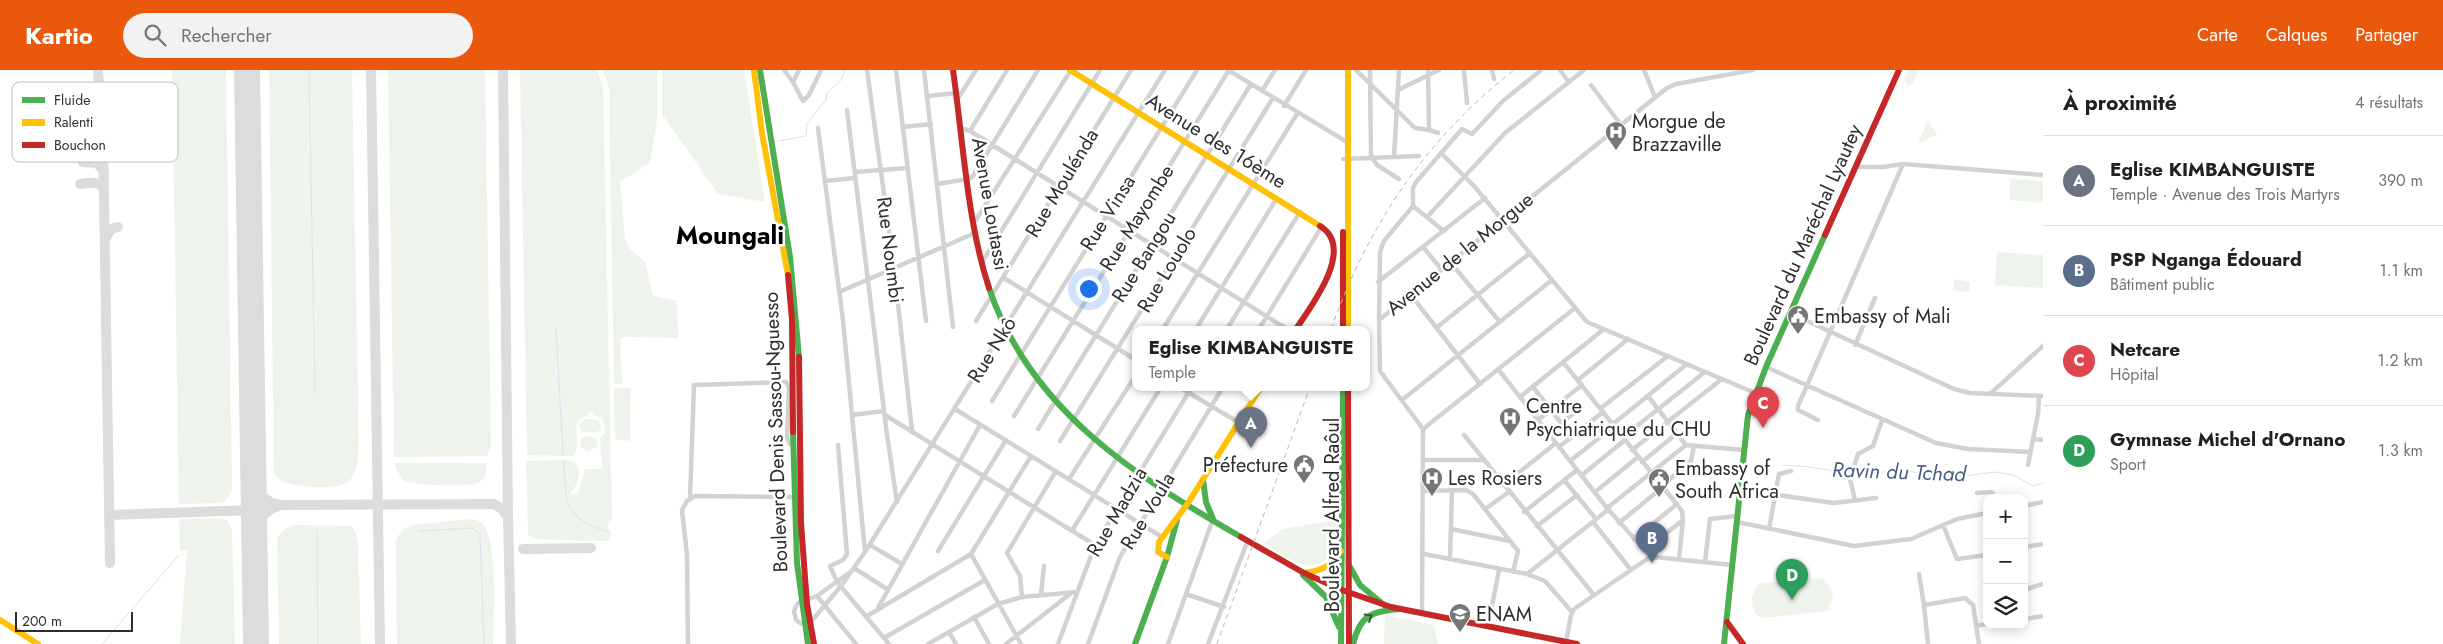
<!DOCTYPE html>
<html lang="fr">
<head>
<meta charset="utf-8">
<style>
  body { margin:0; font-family:Jost,sans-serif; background:#f2f2f2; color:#202124 }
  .controls { position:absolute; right:15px; bottom:15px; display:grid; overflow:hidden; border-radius:10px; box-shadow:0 2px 12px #0003 }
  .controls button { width:45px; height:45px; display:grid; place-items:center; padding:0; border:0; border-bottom:1px solid #e0e0e0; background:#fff; color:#202124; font:25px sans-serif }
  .scale { position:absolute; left:15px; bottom:12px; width:118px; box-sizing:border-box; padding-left:5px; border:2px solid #2d2d2d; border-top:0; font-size:14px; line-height:18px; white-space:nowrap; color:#2d2d2d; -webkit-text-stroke:4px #fff; paint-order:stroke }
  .you { position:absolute; left:1088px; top:218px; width:18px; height:18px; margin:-12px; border:4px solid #fff; border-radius:50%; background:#1a73e8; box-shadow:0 0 0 8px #1a73e833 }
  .badge { display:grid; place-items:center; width:32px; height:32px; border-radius:50%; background:#ea580c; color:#fff; font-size:16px; font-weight:700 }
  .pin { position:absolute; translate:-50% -41px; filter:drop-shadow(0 1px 2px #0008) }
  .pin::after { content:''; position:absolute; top:26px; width:18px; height:15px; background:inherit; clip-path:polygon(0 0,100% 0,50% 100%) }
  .popup { position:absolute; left:1132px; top:256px; width:238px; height:65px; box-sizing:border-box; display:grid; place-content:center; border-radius:10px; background:#fff; filter:drop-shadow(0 1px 4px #0005); font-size:16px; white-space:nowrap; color:#757577 }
  .popup b { font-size:19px; color:#202124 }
  .popup::after { content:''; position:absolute; left:50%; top:100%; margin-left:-10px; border:10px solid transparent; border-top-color:#fff }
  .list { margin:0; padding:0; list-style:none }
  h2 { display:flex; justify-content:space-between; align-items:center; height:65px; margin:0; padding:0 20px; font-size:21px }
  h2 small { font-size:16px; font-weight:400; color:#757577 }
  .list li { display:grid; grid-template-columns:32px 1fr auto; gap:15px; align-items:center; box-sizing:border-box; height:90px; padding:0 20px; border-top:1px solid #e0e0e0 }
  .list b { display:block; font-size:19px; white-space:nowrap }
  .list p { margin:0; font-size:16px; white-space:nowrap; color:#757577 }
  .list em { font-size:16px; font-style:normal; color:#757577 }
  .icon { flex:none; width:28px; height:28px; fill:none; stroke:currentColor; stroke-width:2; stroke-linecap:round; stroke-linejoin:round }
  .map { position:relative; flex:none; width:2043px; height:574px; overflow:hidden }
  header { display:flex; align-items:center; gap:30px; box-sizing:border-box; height:70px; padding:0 25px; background:#ea580c; color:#fff }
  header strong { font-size:24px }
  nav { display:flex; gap:28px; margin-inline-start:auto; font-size:18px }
  .search { width:350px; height:45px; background:#f2f2f2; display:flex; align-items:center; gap:12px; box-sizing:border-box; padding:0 18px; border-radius:28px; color:#757577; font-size:19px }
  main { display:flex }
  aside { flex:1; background:#fff }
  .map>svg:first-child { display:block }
  .green { fill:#eef3ec }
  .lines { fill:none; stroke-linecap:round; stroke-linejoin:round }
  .stream { stroke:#dae2ee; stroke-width:1 }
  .taxiway { stroke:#dcdcdc; stroke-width:10 }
  .runway { stroke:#dcdcdc; stroke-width:26 }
  .street { stroke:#d2d2d2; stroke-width:4.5 }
  .fast { stroke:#4caf50; stroke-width:6 }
  .slow { stroke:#ffc107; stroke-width:6 }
  .jam { stroke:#c62828; stroke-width:6 }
  .rail { stroke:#b9b9b9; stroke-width:1; stroke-dasharray:5 4; stroke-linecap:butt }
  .oneway { stroke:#385a39 }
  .labels { text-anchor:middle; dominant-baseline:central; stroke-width:5; stroke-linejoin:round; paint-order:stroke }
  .poi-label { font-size:20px; fill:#2d2d2d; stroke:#fff; text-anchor:start }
  .street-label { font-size:20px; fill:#2d2d2d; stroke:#fff }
  .water-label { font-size:21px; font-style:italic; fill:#445d87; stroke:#fff }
  .district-label { font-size:25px; font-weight:bold; fill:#000; stroke:#fff }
  .key { fill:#fff; stroke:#c0c0c0; stroke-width:1 }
  .key-label { font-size:14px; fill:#2d2d2d }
</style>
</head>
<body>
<header>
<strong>Kartio</strong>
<div class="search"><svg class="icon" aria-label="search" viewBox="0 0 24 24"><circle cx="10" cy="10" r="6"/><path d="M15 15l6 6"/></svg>Rechercher</div>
<nav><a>Carte</a><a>Calques</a><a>Partager</a></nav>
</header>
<main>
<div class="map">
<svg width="2043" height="574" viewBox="0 0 2043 574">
  <rect width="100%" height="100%" fill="#fff"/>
  <!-- green -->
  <path class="green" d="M172,0H226L232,420L226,431L220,433L179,434Z
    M269,0H352L359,379C358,390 357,404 348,412C338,420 299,417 287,413C282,412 278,407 274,404Z
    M388,0H485L491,376L487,386L394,387Z
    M520,0H597L603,18L612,450L607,456L611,462L610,471L536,469L530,467L528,463L526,391L566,390L574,392C582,400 579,414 571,422V424L575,425L579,421L585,399H602L600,368L605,363C605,352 604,347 593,345V342H589L588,345C565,352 585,370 573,386L527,385Z
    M603,0H657V51L650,93L620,112L625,169L630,179L645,192L653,226L677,231L678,268L624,267L620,270L622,314L614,313L609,17Z
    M662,0H744L765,132L718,124L662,44Z
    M1908,0H1919L1913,13L1908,16L1904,9Z
    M1928,50L1937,65L1918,73Z
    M2011,109L2043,111V133L2009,130Z
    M1997,182L2043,185V218L1995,215Z
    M1954,209L1970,212L1969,222L1953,220Z
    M616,318H629L631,320L630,371L615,369L614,319Z
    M585,349L599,350L601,360L594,363L582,362L579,355Z
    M587,366L597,369V377L588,381L581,378L580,370Z
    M395,393H487C487,400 486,407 481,411C471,419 416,415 404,411L396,399Z
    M221,448L227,450L232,459L235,574H180L187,480H180L179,449Z
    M472,449C478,450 482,452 485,457C498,482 493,545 493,574H397L396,472C399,462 403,458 413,455Z
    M1336,450L1334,484C1307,508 1290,489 1264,473L1283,459Z
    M295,455L351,456L355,461L358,473L361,574H279L277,467L285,459Z
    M1822,508C1834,518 1836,528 1827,541L1764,548L1755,544C1750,531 1751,523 1760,513Z
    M1385,545L1434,555L1438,574H1384Z"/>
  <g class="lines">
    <!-- stream -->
    <path class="stream" d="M309,0L315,324
      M779,71L806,66L807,53L826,30L827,23L841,10L845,0
      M556,258L563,385
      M564,391C566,435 562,446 608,462
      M1783,395L1809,397L1849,403
      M1853,404L1879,403L1897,399L1948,408L1995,402L2013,405L2033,416L2043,413
      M317,461L318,574
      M419,461L472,458L480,464L484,574
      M102,574L178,486"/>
    <!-- taxiway -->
    <path class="taxiway" d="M98,0L103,66L110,493
      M371,0L380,574
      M503,0L508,447
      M83,92L97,93L104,101
      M80,114C90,113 99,110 104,120
      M105,169L111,159L118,157
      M254,406C257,422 264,432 280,435
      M109,445L254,440
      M255,461C259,447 267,439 281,435L494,434L502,439L508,447L511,574
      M523,479L591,478"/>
    <!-- runway -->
    <path class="runway" d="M247,0L256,574"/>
    <!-- street -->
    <path class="street" d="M784,0L793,12L803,31L809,25L821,0
      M867,0L894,197L912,361
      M896,0L926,251
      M924,0L953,257
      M1228,0L1347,72
      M1356,0L1415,58L1429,60
      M1370,0L1371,87
      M1428,0L1429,60L1438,63
      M1464,0L1467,33
      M1492,0L1494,9
      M1560,0L1568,11
      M1644,0L1655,27
      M793,12L799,0
      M1591,15L1621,55
      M1398,20L1439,0
      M1262,21L1275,0
      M928,26L956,23
      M957,30L976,0
      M1284,36L1306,0
      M847,40L887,365L897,432
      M903,57L931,54
      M818,58L843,250L865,482
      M961,58L970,61L1287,259
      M970,61L1007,0
      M1441,83L1474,116L1587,252L1755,323
      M1372,87L1377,95L1399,109
      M1394,87L1399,0
      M1343,89L1419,86
      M1856,97H1883L1903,94L2043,105
      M855,102L908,98
      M825,111L855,108
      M937,114L968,109L973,106L1038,0
      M1413,136L1444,161
      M1427,147L1505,63L1584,0
      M974,153L1071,0
      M1423,177L1442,200
      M1451,193L1500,252
      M981,194L1100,0
      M1004,208L1136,290
      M1378,212L1485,128
      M839,222L975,163
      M1411,225L1480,314
      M1790,243L1954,319L1970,323L2043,326
      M1379,250L1380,182L1384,171L1413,136V118L1416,112L1462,59L1472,64L1503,31L1541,0
      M976,251L1131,0
      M1436,258L1530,183
      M1163,259L1297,44
      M1196,259L1277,128
      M1227,259L1300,142
      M1259,259L1322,156
      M1855,275L1875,228
      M1563,292L1682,441L1683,450L1679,489
      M1766,297L1936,373L1968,379L2030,382
      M1498,299L1607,438L1651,487
      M1578,310L1628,269
      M1179,317L1238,352
      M1533,317L1565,358
      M1990,324L2043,276
      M1648,326L1686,375L1744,380
      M1520,327L1604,259
      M1402,330L1552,210
      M992,331L1197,0
      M1601,338L1668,286
      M955,339L1162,467
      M852,345L884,341
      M885,345L1095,475
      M1014,346L1229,0
      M1538,350L1582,315
      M1818,350L1798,340V336L1903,94
      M1561,353L1574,343
      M1613,354L1687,294
      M1038,359L1251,14
      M1423,359L1575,238
      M1464,365L1594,525
      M1623,367L1705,302
      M2033,369L2043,370
      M1060,371L1273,28
      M838,375L847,484L843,490L830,496L837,512L889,574
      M1559,377L1603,342
      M1632,380L1722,309
      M1424,390H1483
      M1570,391L1614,356
      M1642,392L1676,364
      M2028,395L2038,344L2039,326
      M1582,405L1625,370
      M1069,409L1136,305
      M1564,410L1596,449
      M1503,415L1556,373
      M1662,416L1691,391L1694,376
      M1424,421L1466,420L1473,424L1518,481L1513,502
      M1595,422L1638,387
      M1977,423L1991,422L1996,428
      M1777,425L1834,433L1876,428
      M690,428L694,315L786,312L789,318L787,368L790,374H793
      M1855,430L1850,409L1858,384L1873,376L1882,350
      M2024,436L2043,432
      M1607,438L1686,375
      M1485,439L1509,422
      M1524,442L1577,400
      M1593,452L1631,500
      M1737,452L1854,476L1911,469L1957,449L1987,443
      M1619,453L1663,417
      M1943,455L1957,489L1987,485
      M1537,456L1577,425
      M1073,459L1161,317
      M1451,459L1510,471
      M1769,459L1779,404L1791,401
      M1634,469L1677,434
      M870,475L902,494
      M2024,477L2043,474
      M938,481L1006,370
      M1644,481L1683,450
      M971,484L1021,574
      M1424,484L1527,504L1545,511L1572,542
      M1450,489L1452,420
      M1705,492L1710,449L1737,446
      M854,498L887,519
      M853,500L817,526L798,533L794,541L796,550L802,554H809L841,516L865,482L1165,0
      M1527,504L1609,439
      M1919,504L1924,535
      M2027,519L2043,514
      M1186,524L1224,537
      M1041,525L1044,496
      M817,526L856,574
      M1022,527L1020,506L1007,483L1056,401
      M878,538L980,355
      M1422,544L1423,359L1380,301L1379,250L1667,18L1676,14L1753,0
      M867,546L971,484L1031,386
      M974,547L989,574
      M2024,549L2043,546
      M1488,556L1499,500
      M1976,556L1987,554
      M949,562L956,574
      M884,568L985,510
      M1566,572L1571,545L1574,539L1647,489L1655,487L1732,495
      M688,574L687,485L682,440L687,431L695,426L794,427
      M928,574L998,534L1022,527L1077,522
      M1006,574L1070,524
      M1058,574L1095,475L1192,317
      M1088,574L1120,487L1223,317
      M1168,574L1213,449
      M1208,574L1248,470
      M1928,574L1924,535L1965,528L1973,535L1979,574"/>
    <!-- fast -->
    <path class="fast" d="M760,0L790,187L799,287
      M989,218C1030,340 1135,406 1241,467
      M793,362L797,493L808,574
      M1203,410L1206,432L1213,449
      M1350,497L1360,515L1384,535
      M1303,505L1326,527L1339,557
      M1135,574L1167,487L1177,450
      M1341,574L1343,317
      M1353,574C1360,545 1372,541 1400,539
      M1724,574L1748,345L1766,297L1825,165"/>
    <!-- slow -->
    <path class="slow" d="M754,0L762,63L788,205
      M1070,0L1320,156
      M1348,0V259
      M1167,487L1158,482L1159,472L1188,433L1261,317
      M1304,503C1321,501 1332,496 1341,481
      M0,550L38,574"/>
    <!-- jam -->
    <path class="jam" d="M953,0C963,70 967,151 989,218
      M1343,162V259
      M1825,165L1899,0
      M788,205L792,250L793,362
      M1296,259C1312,235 1356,178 1320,156
      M799,287L801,453L807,534L814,574
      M1348,317L1349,574
      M1241,467L1304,503L1342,520L1391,537L1577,574
      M1727,552L1743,574"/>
    <!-- rail -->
    <path class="rail" d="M1331,259C1369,154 1425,70 1514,0
      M1217,574L1310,317"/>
  </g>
  <!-- one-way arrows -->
  <defs><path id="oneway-chevron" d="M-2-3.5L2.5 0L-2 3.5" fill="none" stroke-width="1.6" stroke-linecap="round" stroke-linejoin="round" transform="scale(1.25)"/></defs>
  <use class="oneway" href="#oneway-chevron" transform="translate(1369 547) rotate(-31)"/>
  <!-- icons -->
  <defs>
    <g id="hospital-pin" transform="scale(1.125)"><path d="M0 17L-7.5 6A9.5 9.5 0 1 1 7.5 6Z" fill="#767676" stroke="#fff"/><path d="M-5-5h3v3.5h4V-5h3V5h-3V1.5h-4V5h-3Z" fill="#fff"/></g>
    <g id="civic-pin" transform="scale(1.125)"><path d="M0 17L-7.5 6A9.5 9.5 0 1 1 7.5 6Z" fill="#767676" stroke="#fff"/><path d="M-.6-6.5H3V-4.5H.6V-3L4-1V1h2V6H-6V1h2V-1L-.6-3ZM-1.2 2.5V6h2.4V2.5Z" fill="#fff"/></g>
    <g id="university-pin" transform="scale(1.125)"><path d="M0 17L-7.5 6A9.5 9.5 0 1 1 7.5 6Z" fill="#767676" stroke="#fff"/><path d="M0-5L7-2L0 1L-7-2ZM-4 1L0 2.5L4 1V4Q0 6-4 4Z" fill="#fff"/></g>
  </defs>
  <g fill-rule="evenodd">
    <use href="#hospital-pin" x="1616" y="62"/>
    <use href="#civic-pin" x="1798" y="246"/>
    <use href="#hospital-pin" x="1510" y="348"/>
    <use href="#civic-pin" x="1304" y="395"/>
    <use href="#hospital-pin" x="1432" y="408"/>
    <use href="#civic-pin" x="1659" y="409"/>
    <use href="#university-pin" x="1460" y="544"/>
  </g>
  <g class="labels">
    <!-- poi labels -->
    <g class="poi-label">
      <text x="1632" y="51">Morgue de<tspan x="1632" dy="23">Brazzaville</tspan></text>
      <text x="1814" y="246">Embassy of Mali</text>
      <text x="1526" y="336">Centre<tspan x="1526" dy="23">Psychiatrique du CHU</tspan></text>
      <text x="1288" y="395" text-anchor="end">Préfecture</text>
      <text x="1675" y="398">Embassy of<tspan x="1675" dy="23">South Africa</tspan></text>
      <text x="1448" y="408">Les Rosiers</text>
      <text x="1476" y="544">ENAM</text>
    </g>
    <!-- street labels -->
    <g class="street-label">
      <text transform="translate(1216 71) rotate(32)">Avenue des 16ème</text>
      <text transform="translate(1062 113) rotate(-59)">Rue Moulénda</text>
      <text transform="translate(990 134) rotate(80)">Avenue Loutassi</text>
      <text transform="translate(1108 143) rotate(-58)">Rue Vinsa</text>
      <text transform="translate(1137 148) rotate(-58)">Rue Mayombe</text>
      <text transform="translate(1803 175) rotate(-66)">Boulevard du Maréchal Lyautey</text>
      <text transform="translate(890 180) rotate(83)">Rue Noumbi</text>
      <text transform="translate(1460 184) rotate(-39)">Avenue de la Morgue</text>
      <text transform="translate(1144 187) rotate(-58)">Rue Bangou</text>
      <text transform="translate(1167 200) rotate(-59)">Rue Louolo</text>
      <text transform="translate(992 280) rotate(-58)">Rue Nkô</text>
      <text transform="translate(776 362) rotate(-92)">Boulevard Denis Sassou-Nguesso</text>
      <text transform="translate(1148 441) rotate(-59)">Rue Voula</text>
      <text transform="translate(1117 442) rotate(-60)">Rue Madzia</text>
      <text transform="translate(1332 445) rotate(-90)">Boulevard Alfred Raôul</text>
    </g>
    <!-- water labels -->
    <g class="water-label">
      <text transform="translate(1899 402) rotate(2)">Ravin du Tchad</text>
    </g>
    <!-- district labels -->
    <g class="district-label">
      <text x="730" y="165">Moungali</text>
    </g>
  </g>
  <!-- legend -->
  <rect x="12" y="12" width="166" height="80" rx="8" class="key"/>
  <rect x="22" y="27" width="23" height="6" fill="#4caf50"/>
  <rect x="22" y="49" width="23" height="7" fill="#ffc107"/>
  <rect x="22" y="72" width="23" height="6" fill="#c62828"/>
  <g class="key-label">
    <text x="54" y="35">Fluide</text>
    <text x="54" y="57">Ralenti</text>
    <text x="54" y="80">Bouchon</text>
  </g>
</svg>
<div class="controls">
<button>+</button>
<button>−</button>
<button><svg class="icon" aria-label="layers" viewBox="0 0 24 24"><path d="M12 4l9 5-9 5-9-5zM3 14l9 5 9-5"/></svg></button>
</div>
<div class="scale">200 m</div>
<div class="you"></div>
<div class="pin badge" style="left:1251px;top:378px;background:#6b7280">A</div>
<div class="popup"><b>Eglise KIMBANGUISTE</b>Temple</div>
<div class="pin badge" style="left:1652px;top:493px;background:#5c6f8a">B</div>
<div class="pin badge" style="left:1763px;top:358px;background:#e0444e">C</div>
<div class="pin badge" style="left:1792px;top:530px;background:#2e9e5b">D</div>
</div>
<aside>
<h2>À proximité<small>4 résultats</small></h2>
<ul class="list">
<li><span class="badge" style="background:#6b7280">A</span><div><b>Eglise KIMBANGUISTE</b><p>Temple · Avenue des Trois Martyrs</p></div><em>390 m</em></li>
<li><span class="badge" style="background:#5c6f8a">B</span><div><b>PSP Nganga Édouard</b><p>Bâtiment public</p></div><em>1.1 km</em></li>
<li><span class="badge" style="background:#e0444e">C</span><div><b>Netcare</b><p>Hôpital</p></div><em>1.2 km</em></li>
<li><span class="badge" style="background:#2e9e5b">D</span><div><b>Gymnase Michel d'Ornano</b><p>Sport</p></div><em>1.3 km</em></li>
</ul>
</aside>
</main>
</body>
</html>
